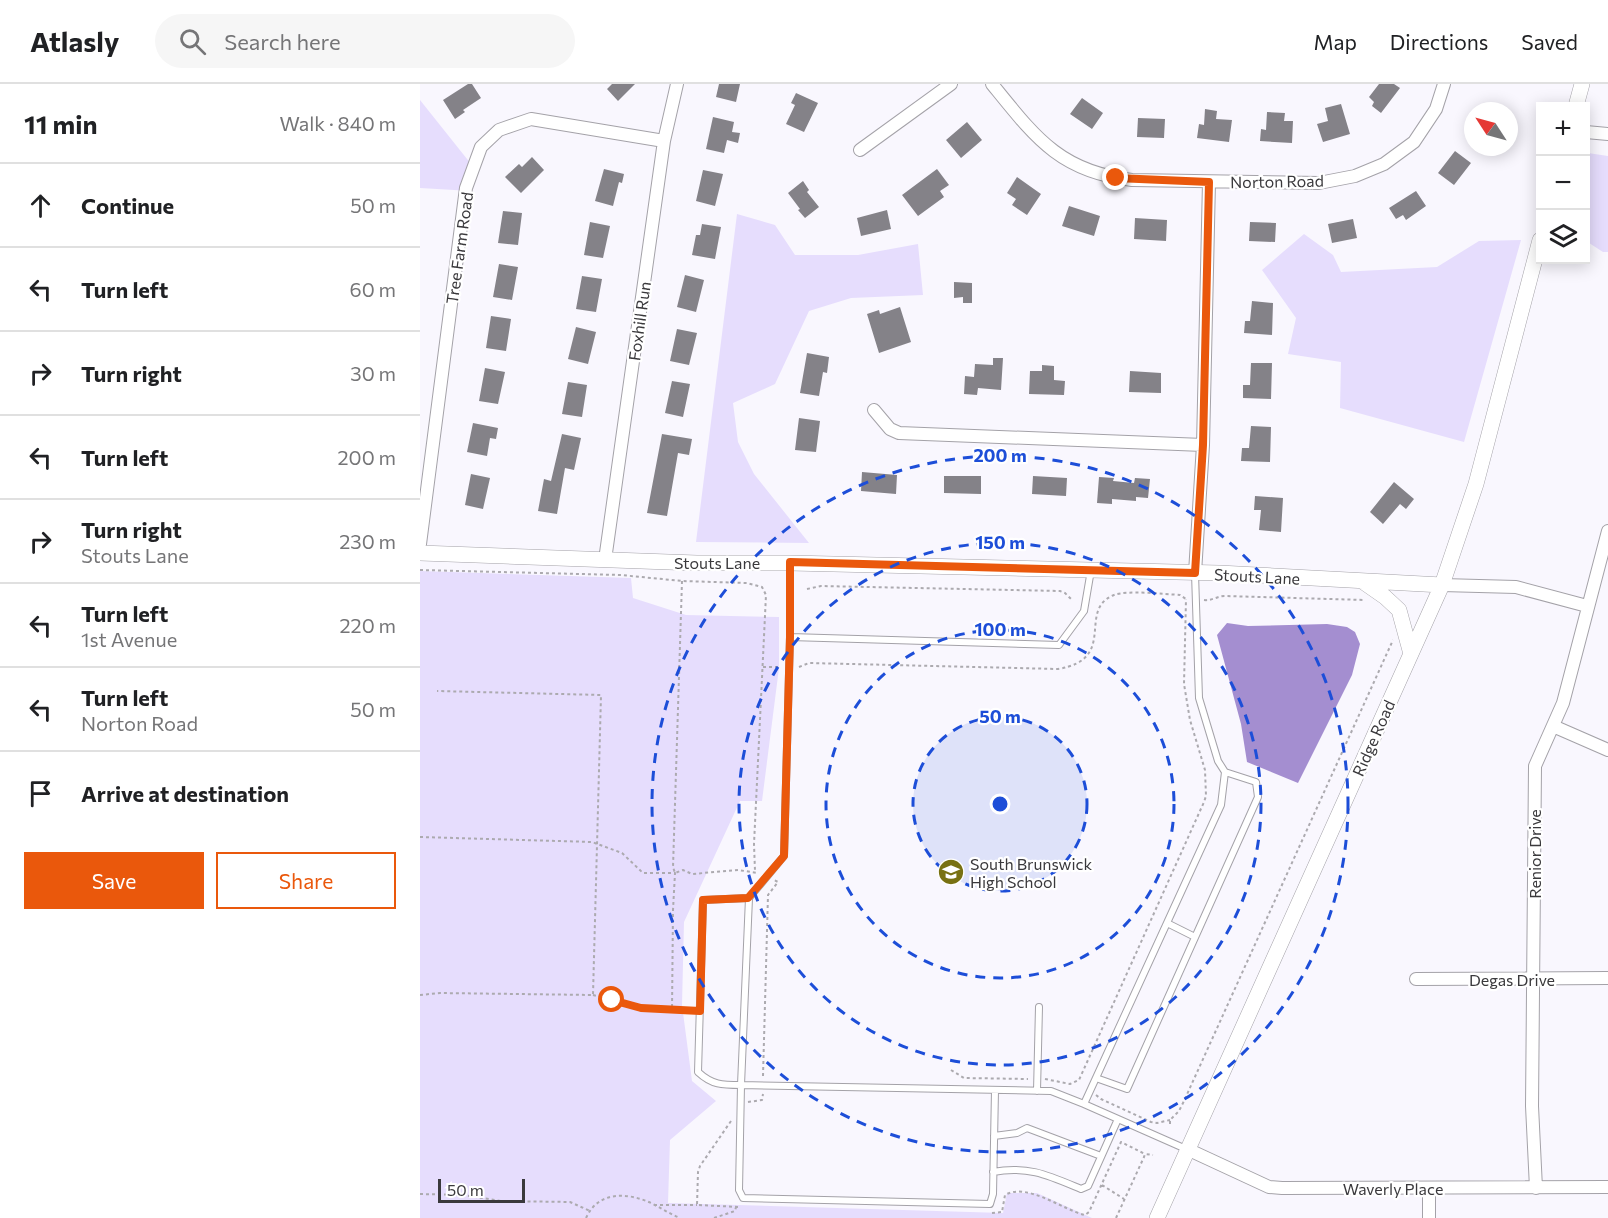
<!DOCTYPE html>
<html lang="en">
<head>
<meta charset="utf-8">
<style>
  body { margin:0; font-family:Commissioner,sans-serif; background:#f6f6f6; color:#202124 }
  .controls { position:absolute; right:18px; top:18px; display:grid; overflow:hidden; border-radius:0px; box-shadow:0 3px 15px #0003 }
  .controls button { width:54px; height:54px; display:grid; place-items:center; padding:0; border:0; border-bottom:2px solid #e0e0e0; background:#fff; color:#202124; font:30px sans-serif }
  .compass { position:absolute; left:1044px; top:18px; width:54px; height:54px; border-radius:50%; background:#fff; box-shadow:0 3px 15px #0003; rotate:306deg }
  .scale { position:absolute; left:18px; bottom:15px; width:87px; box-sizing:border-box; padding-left:6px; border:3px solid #3a393c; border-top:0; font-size:16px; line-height:21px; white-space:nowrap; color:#3a393c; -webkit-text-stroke:4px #fff; paint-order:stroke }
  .stop { position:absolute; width:18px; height:18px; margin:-14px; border:4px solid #ea580c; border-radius:50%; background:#fff }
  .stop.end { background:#ea580c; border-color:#fff; box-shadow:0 2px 6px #0008 }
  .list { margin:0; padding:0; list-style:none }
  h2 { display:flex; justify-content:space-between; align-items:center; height:78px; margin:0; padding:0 24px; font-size:26px }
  h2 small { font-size:20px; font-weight:400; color:#757577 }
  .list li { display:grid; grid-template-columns:39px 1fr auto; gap:18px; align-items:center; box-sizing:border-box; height:84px; padding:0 24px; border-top:2px solid #e0e0e0 }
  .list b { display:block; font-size:22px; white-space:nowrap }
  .list p { margin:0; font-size:20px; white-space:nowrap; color:#757577 }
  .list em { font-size:20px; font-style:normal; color:#757577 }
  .actions { display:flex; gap:12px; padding:18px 24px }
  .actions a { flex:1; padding:14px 0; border:2px solid #ea580c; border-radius:0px; text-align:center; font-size:21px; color:#ea580c }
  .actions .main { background:#ea580c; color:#fff }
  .icon { flex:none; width:33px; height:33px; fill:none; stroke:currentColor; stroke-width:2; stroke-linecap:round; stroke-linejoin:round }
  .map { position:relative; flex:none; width:1188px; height:1134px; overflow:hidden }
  header { display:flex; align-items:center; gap:36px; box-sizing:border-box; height:84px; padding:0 30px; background:#fff; border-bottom:2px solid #e0e0e0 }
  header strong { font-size:28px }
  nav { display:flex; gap:33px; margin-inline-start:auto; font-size:21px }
  .search { width:420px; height:54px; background:#f6f6f6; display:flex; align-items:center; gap:15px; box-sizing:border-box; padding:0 21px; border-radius:33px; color:#757577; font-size:22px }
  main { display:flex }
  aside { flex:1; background:#fff }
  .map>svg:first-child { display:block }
  .green { fill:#e6ddfd }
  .water { fill:#a48ed0 }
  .building { fill:#848288 }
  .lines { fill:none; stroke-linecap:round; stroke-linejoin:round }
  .service-casing { stroke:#a4a2a8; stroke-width:8 }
  .minor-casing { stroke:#a4a2a8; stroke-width:14 }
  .tertiary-casing { stroke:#a4a2a8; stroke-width:16 }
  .path { stroke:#acaaaf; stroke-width:2; stroke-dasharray:3 3; stroke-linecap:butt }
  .service { stroke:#fff; stroke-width:6 }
  .minor { stroke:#fff; stroke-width:12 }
  .tertiary { stroke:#fff; stroke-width:15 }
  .route { stroke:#ea580c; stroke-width:8 }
  .ring { fill:none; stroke:#1d4ed8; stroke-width:3; stroke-dasharray:10 8 }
  .labels { text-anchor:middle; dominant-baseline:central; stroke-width:4.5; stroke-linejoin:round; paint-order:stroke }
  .street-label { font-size:16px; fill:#3a393c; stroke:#fff }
  .poi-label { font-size:16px; fill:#3a393c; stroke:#fff; text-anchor:start }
  .centre { fill:#1d4ed8; stroke:#fff; stroke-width:3 }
  .ring-label { font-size:18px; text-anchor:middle; font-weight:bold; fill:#1d4ed8; stroke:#fff; stroke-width:4.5; stroke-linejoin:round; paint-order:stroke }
</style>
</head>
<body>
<header>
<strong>Atlasly</strong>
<div class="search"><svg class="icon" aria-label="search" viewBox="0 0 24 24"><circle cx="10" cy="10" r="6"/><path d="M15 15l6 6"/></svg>Search here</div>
<nav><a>Map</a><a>Directions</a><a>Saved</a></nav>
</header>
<main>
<aside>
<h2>11 min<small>Walk · 840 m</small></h2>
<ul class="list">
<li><svg class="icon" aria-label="ahead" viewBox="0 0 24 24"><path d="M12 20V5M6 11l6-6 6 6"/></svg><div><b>Continue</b></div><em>50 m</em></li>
<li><svg class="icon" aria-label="left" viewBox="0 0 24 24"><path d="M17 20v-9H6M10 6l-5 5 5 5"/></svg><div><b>Turn left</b></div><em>60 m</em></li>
<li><svg class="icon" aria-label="right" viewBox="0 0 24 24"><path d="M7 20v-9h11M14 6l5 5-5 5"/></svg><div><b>Turn right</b></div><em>30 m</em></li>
<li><svg class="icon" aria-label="left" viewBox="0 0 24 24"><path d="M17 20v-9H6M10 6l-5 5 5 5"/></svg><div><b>Turn left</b></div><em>200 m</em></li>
<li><svg class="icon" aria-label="right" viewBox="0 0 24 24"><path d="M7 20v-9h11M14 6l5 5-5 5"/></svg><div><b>Turn right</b><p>Stouts Lane</p></div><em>230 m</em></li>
<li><svg class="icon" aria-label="left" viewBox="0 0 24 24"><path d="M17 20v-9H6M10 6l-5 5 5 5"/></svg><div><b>Turn left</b><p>1st Avenue</p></div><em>220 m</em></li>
<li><svg class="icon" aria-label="left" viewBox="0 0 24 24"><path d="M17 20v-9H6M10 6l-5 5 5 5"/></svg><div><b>Turn left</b><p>Norton Road</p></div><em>50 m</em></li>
<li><svg class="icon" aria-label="arrive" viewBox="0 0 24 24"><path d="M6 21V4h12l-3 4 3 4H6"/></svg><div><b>Arrive at destination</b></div></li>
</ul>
<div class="actions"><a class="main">Save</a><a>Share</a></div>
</aside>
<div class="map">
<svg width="1188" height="1134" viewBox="0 0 1188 1134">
  <rect width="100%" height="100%" fill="#f9f7fe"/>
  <!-- green -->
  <path class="green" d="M0,16L55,85L51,107L0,104Z
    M1168,69L1188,72V168H1183L1166,157V77Z
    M317,130L355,141L375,171H438L498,160L503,211L431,214L389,227L355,300L313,319L318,358L334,390L389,459L276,458Z
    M884,150L913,171L921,188L1017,183L1059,157L1101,156L1044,358L920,324L921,278L868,270L876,234L842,186Z
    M0,487L211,494L213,514L266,531L359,533V584L342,717H320L264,838L262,921L272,997L296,1017L250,1056L248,1119L583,1129L587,1109H617L672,1134H0Z"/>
  <!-- water -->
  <path class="water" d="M807,539L828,542L907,540L927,543L935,548L940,560L932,591L878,699L827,678L821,640L797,551Z"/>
  <!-- building -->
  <path class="building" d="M48,0H52L61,14L43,26L45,28L35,35L23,16Z
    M192,0H215L198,17L187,5Z
    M299,0H320L316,18L296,13Z
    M959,0H974L980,4L961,29L952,22L954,18L949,13Z
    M376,9L398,19L384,48L366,40L375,21L371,19Z
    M662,14L683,29L672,45L650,30Z
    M921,20L930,50L903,58L897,40L908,37L905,24Z
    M785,25L797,27L796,35L812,36L809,58L777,54L779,40L784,41Z
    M847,28L865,29L864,37H873L872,59L840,57L841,45L846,46Z
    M293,33L314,38L312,48L320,49L318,59L307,56L304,69L286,65Z
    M718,34L745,35L744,54L717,53Z
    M547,38L562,56L541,74L526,56Z
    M1035,67L1051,79L1034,101L1018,89Z
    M112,73L124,86L101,109L85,93L99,80L102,83Z
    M184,85L204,90L202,99L199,98L193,122L175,117Z
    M517,85L529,101L520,107L524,113L498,132L482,111Z
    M283,86L303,90L295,122L276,117Z
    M597,93L621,110L607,131L592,121L596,115L587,109Z
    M383,97L389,106L387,108L399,123L385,134L378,126L380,125L368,109Z
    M996,107L1006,122L986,136L983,131L976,135L969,124Z
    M649,122L680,132L674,152L642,142Z
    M467,126L471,145L441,152L437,134Z
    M83,127L102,129L98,161L78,159Z
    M715,134L747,136L746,157L714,155Z
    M933,135L937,154L912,159L908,140Z
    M170,138L190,142L183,174L164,171Z
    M830,138L856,139L855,158L829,157Z
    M282,140L301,143L295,175L272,171L276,151H280Z
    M79,180L98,183L92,216L73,213Z
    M265,191L284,196L276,228L257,223Z
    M162,192L182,195L176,228L156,225Z
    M534,198L552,199V219H543V213L534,214Z
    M832,217L853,219L852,251L824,249L825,237H830Z
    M480,223L491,258L459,269L447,230L459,226L460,230Z
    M71,232L91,235L86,267L66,264Z
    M156,243L176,248L168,280L148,275Z
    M257,245L277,249L269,281L250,277Z
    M387,269L409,273L407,289L403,288L399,312L380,309Z
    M573,274H583L581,306L558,304L557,311L544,310L545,292L554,293L555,280L573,281Z
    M831,279H852L851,315L823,314V301H830Z
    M622,281L634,282V296L645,297L644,311L609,310L610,287H622Z
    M65,284L85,288L78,320L59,317Z
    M710,287L741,289V309L709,308Z
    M252,297L270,300L263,333L245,329Z
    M148,298L167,301L162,333L142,330Z
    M379,334L400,337L396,368L375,366Z
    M53,339L78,344L76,355L70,354L67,372L47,368Z
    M831,342L851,343L850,378L821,377L822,364H829Z
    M142,350L161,354L154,386L145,384L137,430L118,427L124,395L131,397Z
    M242,350L272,355L269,371L258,369L247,432L227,429Z
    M442,388L477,391L476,410L441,407Z
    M51,390L70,394L63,425L45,421Z
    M524,392H561V410L524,409Z
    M613,392L647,394L646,412L612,410Z
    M679,393L694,394L693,397L714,399L715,394L730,395L728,414L716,413V417L692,415V420L677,419Z
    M974,398L994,415L986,425L980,420L963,440L950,428Z
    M835,412L863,414L861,448L839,446L841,426H834Z"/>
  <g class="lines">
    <!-- service casing -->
    <g class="service-casing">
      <path id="service" d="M370,479V553L364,772L329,814L321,1001L631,1007L664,1020
        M370,553L639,561L664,527L671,486
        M329,814L283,816L278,988C292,1001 302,1001 321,1001L319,1106L323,1114L570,1120L573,1110L575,1006
        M747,839L775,853
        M676,994L707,1005L838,713L836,698L805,688L798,677L779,614L775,489
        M617,1007L619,923
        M574,1052L597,1049L607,1044L681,1072
        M766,1065L664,1020L801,721L805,688
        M573,1088C608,1081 630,1092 661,1105L668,1102L698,1035"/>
    </g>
    <!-- minor casing -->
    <g class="minor-casing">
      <path id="minor" d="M572,0C615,53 640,88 712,96L899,99L935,92L964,80L994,58L1016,25L1024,0
        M1166,48L1188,50
        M440,66L531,0
        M454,326L470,345L479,349L783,361
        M0,460L46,104L61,63L79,46L111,35L244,57
        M185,476L244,57L257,0
        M775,489L783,361L789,98
        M1022,501L1096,503L1167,522
        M1133,642L1188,666
        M996,895L1188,894
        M767,1065L849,1103L862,1104L1188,1103
        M1009,1104V1134
        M1116,1104L1112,1022L1115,682L1143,619L1188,447"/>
    </g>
    <!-- tertiary casing -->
    <g class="tertiary-casing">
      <path id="tertiary" d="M1156,22L1162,0
        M0,469L277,479H370L799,489L1022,501
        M942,497L965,513L979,526L991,570
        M737,1134L1022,501L1056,400L1120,156"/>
    </g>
    <!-- path -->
    <path class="path" d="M0,486L201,491L262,497L327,499L342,503L346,511L334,760L335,787
      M262,497L253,783L255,789L263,786L272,790L318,786L338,789
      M387,505L401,502L640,507L645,509L651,515
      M784,516C792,517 797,512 805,512L945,516
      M343,583H361
      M379,583L389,579L638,585C699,575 656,526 694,511C707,506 744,510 760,511L766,515
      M0,753L172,758L202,769L223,789H255L253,826L252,926
      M0,911L20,909L173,911L181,611L17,607
      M173,911L221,924L271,927
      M531,986L544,994L608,995
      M343,992L348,811L358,798L354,796
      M625,995L650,1000L659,996L784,718L786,712L785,686L770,636L764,600L766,515
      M676,1011L681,1015L731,1038L737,1039L750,1036
      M328,1018L342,1016L343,1010
      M311,1037L280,1082L278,1088L277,1121L320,1123
      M750,1040V1036L759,1027L764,1017L973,556
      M682,1101L704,1115
      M0,1110L43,1111L81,1117L150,1118L170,1127
      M234,1121H277
      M572,1129L582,1128L585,1111C607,1098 643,1126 665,1131L669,1128L701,1058L725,1070
      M166,1134C178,1107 207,1108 231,1119C241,1124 250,1130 260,1134
      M294,1134L315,1127L316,1123
      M696,1134L724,1073L725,1070L733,1071"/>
    <!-- service -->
    <use href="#service" class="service"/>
    <!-- minor -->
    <use href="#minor" class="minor"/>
    <!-- tertiary -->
    <use href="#tertiary" class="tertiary"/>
  </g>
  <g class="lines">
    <!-- route -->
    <path class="route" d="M192,916L221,924L280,927L283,816L328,814L364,772L370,553V478L775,489L783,361L789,98L696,94"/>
  </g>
  <!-- distance rings -->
  <circle cx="580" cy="720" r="87" fill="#1d4ed8" fill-opacity=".12"/>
  <g class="ring">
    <circle cx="580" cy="720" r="87"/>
    <circle cx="580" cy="720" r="174"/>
    <circle cx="580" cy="720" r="261"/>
    <circle cx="580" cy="720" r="348"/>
  </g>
  <!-- icons -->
  <defs>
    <g id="school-disc" transform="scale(1.35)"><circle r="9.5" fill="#787112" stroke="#fff"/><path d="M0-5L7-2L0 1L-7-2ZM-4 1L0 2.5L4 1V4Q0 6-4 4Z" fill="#fff"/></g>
  </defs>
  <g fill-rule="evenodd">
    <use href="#school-disc" x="531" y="788"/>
  </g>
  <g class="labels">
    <!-- street labels -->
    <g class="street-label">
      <text transform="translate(857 97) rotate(-1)">Norton Road</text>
      <text transform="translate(39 164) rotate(-82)">Tree Farm Road</text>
      <text transform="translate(219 237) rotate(-82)">Foxhill Run</text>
      <text x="297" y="478">Stouts Lane</text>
      <text transform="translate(837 492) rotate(3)">Stouts Lane</text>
      <text transform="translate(953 654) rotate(-66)">Ridge Road</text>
      <text transform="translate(1114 770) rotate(-90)">Renior Drive</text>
      <text x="1092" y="895">Degas Drive</text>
      <text x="973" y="1104">Waverly Place</text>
    </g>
    <!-- poi labels -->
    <g class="poi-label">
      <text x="550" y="779">South Brunswick<tspan x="550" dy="18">High School</tspan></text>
    </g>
  </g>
  <circle cx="580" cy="720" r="9" class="centre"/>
  <g class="ring-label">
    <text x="580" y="378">200 m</text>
    <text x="580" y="465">150 m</text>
    <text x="580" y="552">100 m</text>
    <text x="580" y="639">50 m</text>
  </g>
</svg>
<div class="controls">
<button>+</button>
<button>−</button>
<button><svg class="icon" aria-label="layers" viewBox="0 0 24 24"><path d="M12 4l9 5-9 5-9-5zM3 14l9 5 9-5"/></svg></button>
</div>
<svg class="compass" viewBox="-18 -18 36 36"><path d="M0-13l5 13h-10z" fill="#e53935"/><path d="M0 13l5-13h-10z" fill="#757577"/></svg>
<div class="scale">50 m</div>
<div class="stop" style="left:192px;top:916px"></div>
<div class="stop end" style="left:696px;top:94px"></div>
</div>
</main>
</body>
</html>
